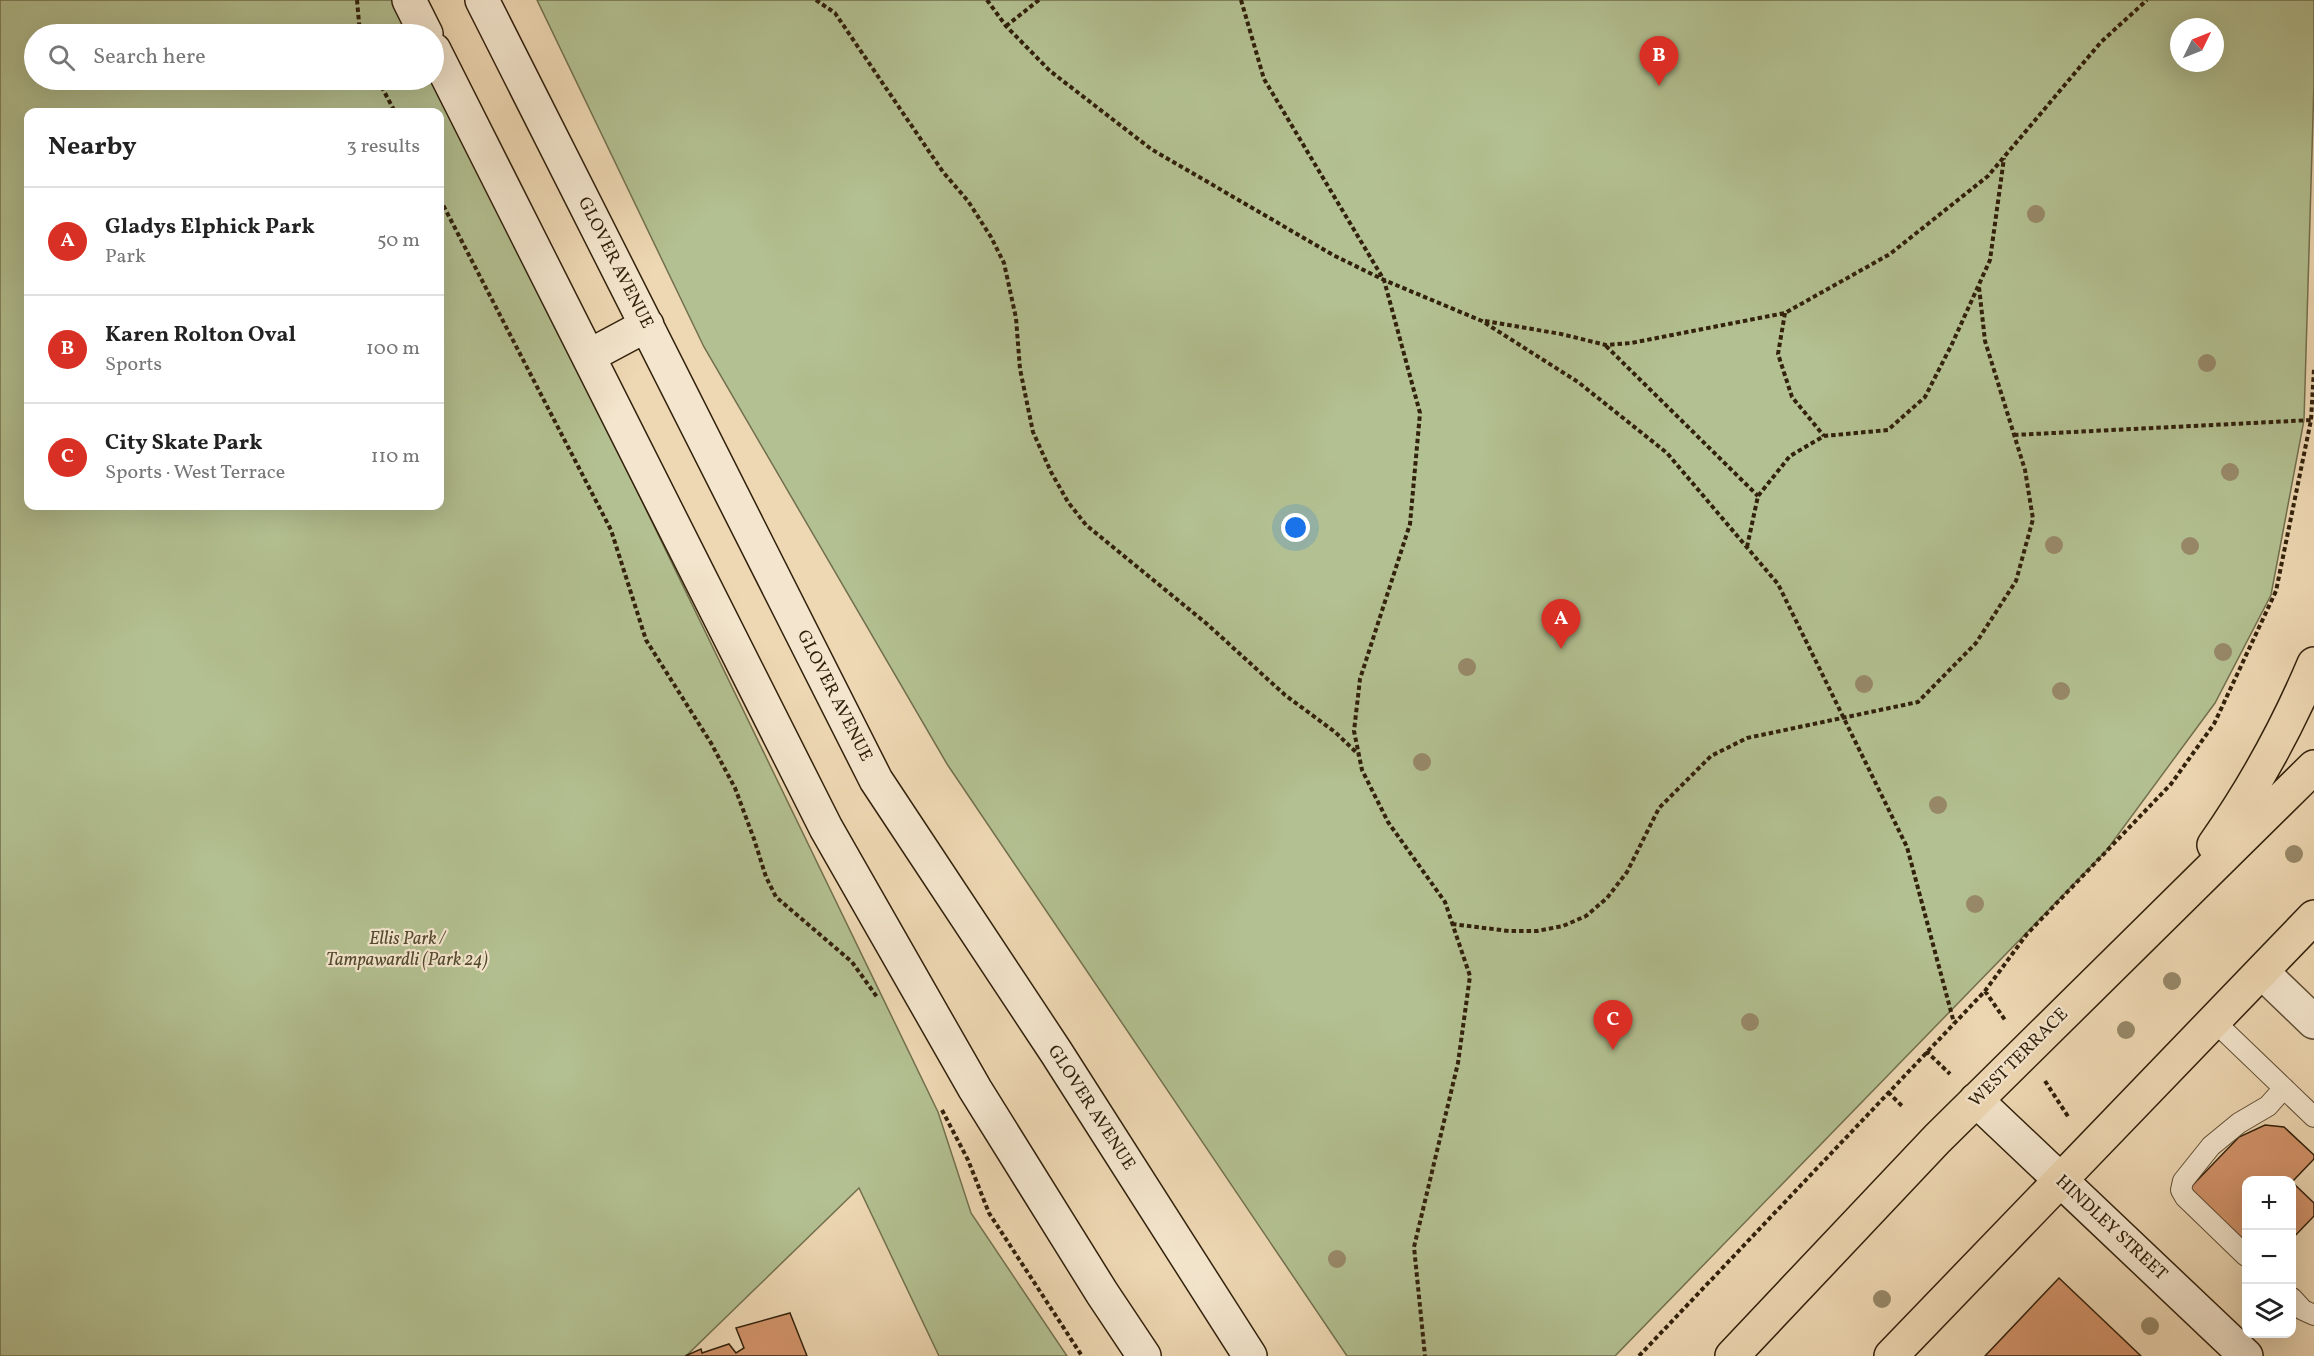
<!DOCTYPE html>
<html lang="en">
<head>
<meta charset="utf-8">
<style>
  body { margin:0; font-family:Vollkorn,serif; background:#f6f6f6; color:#222 }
  .controls { position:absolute; right:18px; bottom:18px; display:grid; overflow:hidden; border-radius:12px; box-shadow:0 6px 24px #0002 }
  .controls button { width:54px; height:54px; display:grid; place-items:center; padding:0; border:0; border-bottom:2px solid #e0e0e0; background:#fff; color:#222; font:30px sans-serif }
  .compass { position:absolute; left:2170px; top:18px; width:54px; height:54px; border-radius:50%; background:#fff; box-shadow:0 6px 24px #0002; rotate:47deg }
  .you { position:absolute; left:1296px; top:528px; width:21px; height:21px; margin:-15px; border:4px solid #fff; border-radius:50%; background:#1a73e8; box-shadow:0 0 0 9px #1a73e833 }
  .badge { display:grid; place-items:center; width:39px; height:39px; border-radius:50%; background:#d93025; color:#fff; font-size:20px; font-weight:700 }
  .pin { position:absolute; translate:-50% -50px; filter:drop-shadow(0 2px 3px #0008) }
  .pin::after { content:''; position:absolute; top:32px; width:21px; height:18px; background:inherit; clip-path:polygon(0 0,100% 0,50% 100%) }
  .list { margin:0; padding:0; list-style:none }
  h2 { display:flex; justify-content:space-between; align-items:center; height:78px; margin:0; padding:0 24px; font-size:26px }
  h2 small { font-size:20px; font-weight:400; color:#767676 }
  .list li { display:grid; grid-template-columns:39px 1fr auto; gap:18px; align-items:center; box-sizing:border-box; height:108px; padding:0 24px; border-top:2px solid #e0e0e0 }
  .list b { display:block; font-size:22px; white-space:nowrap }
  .list p { margin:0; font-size:20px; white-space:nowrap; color:#767676 }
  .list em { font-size:20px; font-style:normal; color:#767676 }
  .icon { flex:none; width:33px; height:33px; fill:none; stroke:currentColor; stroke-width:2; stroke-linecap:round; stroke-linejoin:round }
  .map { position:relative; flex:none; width:2314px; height:1356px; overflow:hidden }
  .search { position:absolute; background:#fff; box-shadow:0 6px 24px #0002; left:24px; top:24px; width:420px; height:66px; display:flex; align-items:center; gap:15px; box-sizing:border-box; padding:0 21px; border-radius:33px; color:#767676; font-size:22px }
  .panel { position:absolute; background:#fff; box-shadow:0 6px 24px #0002; left:24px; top:108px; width:420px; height:402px; border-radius:12px }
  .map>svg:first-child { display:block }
  .green { fill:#b3c091; stroke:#72704e; stroke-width:1.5; fill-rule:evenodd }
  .building { fill:#d4946b; stroke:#32210c; stroke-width:1.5 }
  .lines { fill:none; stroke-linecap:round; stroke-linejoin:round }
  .lane-casing { stroke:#614f36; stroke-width:22 }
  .street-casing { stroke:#614f36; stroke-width:36 }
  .secondary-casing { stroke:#32210c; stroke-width:36 }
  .primary-casing { stroke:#32210c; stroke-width:36 }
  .path { stroke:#32210c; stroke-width:4; stroke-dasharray:4.5 3; stroke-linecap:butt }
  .lane { stroke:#f4e6ce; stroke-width:20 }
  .street { stroke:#f4e6ce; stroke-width:33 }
  .secondary { stroke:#f4e6ce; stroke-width:33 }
  .primary { stroke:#eed8b3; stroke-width:33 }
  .tree { fill:#988969 }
  .labels { text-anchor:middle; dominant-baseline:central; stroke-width:4.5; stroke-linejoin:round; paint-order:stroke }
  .street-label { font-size:18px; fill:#32210c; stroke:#f4e6ce }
  .park-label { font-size:18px; font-style:italic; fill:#52492d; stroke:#f4e6ce }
</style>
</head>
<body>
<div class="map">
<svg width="2314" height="1356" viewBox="0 0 2314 1356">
  <rect width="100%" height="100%" fill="#eed8b3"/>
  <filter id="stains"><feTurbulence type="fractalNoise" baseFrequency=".00333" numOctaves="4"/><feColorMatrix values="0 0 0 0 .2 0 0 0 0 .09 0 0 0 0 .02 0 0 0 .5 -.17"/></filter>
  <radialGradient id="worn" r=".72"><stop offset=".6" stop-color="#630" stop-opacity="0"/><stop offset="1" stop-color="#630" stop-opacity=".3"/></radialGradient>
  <!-- green -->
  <path class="green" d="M0,0H399L415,34H34V80H434V72L938,1112L971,1213L1067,1356H939L859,1188L686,1356H0ZM28,112H440V506H28Z
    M537,0H2314V83L2304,420L2271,595L2215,703L2106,851L1615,1356H1347L947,764L704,347ZM2179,27H2215V63H2179Z"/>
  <!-- building -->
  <path class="building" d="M2265,1125L2284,1127L2314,1155V1159L2292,1182L2314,1203V1216L2292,1239V1180H2246V1250L2186,1192L2239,1137Z
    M2059,1278L2141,1356H1985Z
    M790,1313L807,1356H685L701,1349L702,1353L729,1344L736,1353L744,1348L736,1328Z"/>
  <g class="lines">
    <!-- lane casing -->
    <g class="lane-casing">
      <path id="lane" d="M2215,1022L2314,1117
        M2246,1256L2185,1197L2181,1190L2183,1181L2211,1146L2239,1123L2268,1106L2284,1088
        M2292,1298L2303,1310L2314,1315"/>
    </g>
    <!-- street casing -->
    <g class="street-casing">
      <path id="street" d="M2262,972L2314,1022"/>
    </g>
    <!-- secondary casing -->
    <g class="secondary-casing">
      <path id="secondary" d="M409,0L426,34
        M482,0L876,780L1056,1052L1250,1356
        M434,50L826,828L975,1089L1102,1293L1144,1356
        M589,356L647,325
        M1976,1100L2246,1356"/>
    </g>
    <!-- primary casing -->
    <g class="primary-casing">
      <path id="primary" d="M2214,845C2254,788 2287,728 2314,664
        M1732,1356L1937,1139L2314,767
        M1891,1356L2314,917"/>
    </g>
    <!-- path -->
    <path class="path" d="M357,0L360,34
      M816,0L835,13L943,172L968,201L991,237L1004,263L1016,318L1020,369L1033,432L1051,472L1068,502L1086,525L1207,624L1285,695L1335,732L1359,755
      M987,0L1006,26L1050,71L1151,149L1333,255L1384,280L1482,321L1578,382L1667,453L1778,584L1907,847L1954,1023
      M1241,0L1264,79L1384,280L1420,413L1410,524L1360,679L1354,731L1362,770L1388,822L1445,902L1470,976L1458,1063L1414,1247L1425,1356
      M1006,26L1039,0
      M378,80L395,112
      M440,199L611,530L646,640L711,743L735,788L754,839L766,877L776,897L852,962L877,997
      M1785,313L1778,354L1792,397L1824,436
      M1485,321L1561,334L1606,345L1631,343L1785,313L1890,254L1988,176L2101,42L2147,0
      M1606,346L1758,496
      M2014,435L2311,420
      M1747,547L1758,496L1790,456L1824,436L1888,430L1925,397L1952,344L1990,260L2004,158
      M1452,924L1509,931H1537L1563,926L1586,916L1607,898L1627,872L1659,808L1711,756L1747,738L1918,702L1976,643L2016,581L2033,519L2025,470L1985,341L1979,287
      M1985,991L2005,1020
      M1926,1051L1950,1074
      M2045,1081L2069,1118
      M1888,1092L1902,1106
      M942,1110L968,1160L989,1213L1082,1356
      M1639,1356L1985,991L2027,934L2171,784L2214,724L2276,591L2311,420L2314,369"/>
    <!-- lane -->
    <use href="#lane" class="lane"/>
    <!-- street -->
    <use href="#street" class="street"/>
    <!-- secondary -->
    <use href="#secondary" class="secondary"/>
    <!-- primary -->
    <use href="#primary" class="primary"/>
  </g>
  <!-- trees -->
  <g class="tree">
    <circle cx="2036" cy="214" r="9"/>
    <circle cx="2207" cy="363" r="9"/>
    <circle cx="2230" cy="472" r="9"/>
    <circle cx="2054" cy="545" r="9"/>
    <circle cx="2190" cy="546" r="9"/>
    <circle cx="2223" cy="652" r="9"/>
    <circle cx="1467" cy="667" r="9"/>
    <circle cx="1864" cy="684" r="9"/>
    <circle cx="2061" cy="691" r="9"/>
    <circle cx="1422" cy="762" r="9"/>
    <circle cx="1938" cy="805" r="9"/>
    <circle cx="2294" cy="854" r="9"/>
    <circle cx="1975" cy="904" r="9"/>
    <circle cx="2172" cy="981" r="9"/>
    <circle cx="1750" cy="1022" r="9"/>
    <circle cx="2126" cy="1030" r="9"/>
    <circle cx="1337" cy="1259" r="9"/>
    <circle cx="1882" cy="1299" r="9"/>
    <circle cx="2150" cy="1326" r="9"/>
  </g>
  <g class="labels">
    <!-- street labels -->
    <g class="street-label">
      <text transform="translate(615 263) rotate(63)">GLOVER AVENUE</text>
      <text transform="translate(834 696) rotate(63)">GLOVER AVENUE</text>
      <text transform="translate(2019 1058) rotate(-45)">WEST TERRACE</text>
      <text transform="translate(1091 1108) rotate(57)">GLOVER AVENUE</text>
      <text transform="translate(2111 1228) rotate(43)">HINDLEY STREET</text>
    </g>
    <!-- park labels -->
    <g class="park-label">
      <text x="407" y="939">Ellis Park /<tspan x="407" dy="21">Tampawardli (Park 24)</tspan></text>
    </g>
  </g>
  <rect width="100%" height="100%" filter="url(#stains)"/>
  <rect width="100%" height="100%" fill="url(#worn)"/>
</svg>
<div class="controls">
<button>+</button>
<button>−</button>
<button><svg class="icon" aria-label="layers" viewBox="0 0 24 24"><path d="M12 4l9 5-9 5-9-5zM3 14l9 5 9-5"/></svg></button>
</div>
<svg class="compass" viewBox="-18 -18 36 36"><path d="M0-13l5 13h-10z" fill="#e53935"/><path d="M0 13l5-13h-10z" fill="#767676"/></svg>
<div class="you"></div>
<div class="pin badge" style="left:1561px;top:649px">A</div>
<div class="pin badge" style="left:1659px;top:86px">B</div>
<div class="pin badge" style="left:1613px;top:1050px">C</div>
<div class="search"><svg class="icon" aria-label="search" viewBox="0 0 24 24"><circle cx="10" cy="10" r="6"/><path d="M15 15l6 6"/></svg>Search here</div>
<section class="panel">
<h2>Nearby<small>3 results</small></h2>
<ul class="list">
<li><span class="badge">A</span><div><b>Gladys Elphick Park</b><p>Park</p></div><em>50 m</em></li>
<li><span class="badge">B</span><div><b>Karen Rolton Oval</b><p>Sports</p></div><em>100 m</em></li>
<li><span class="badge">C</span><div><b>City Skate Park</b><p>Sports · West Terrace</p></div><em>110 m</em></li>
</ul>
</section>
</div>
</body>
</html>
